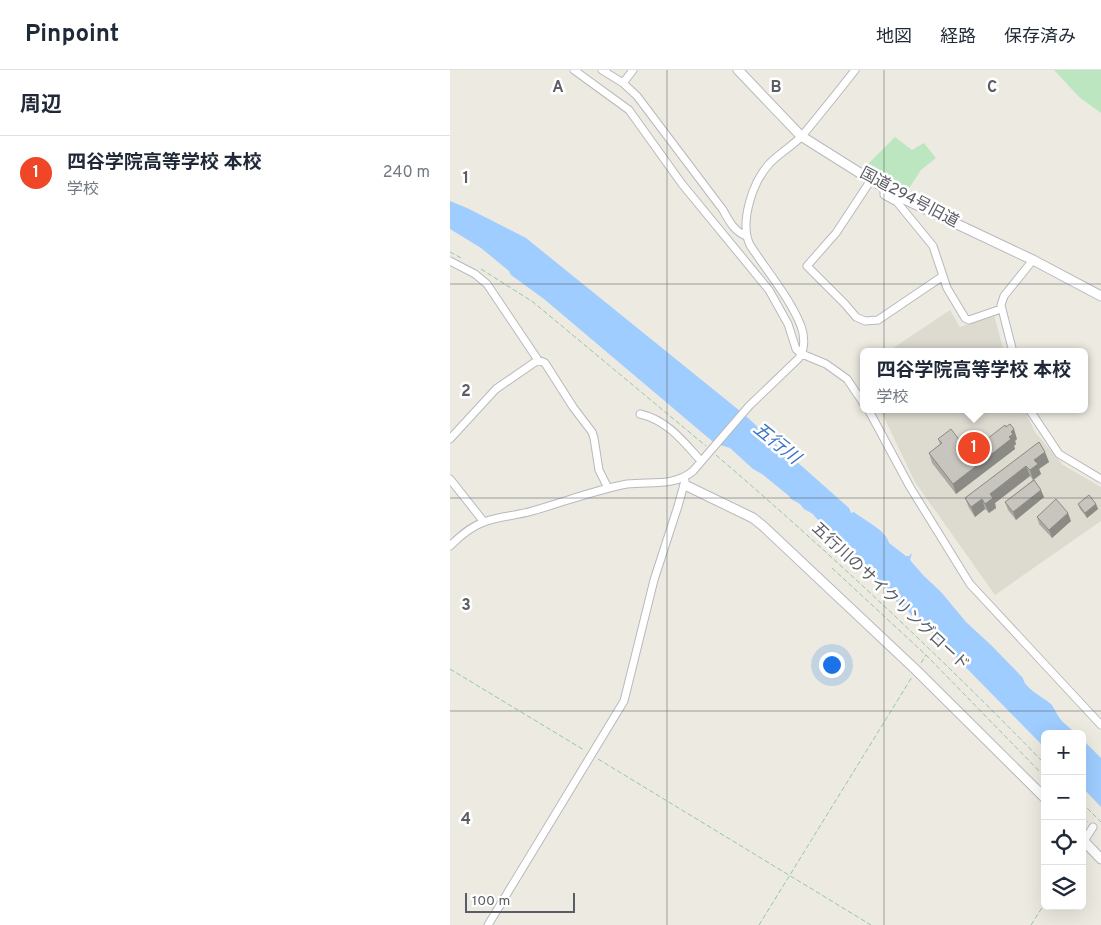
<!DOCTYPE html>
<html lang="ja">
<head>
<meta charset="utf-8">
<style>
  body { margin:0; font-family:Overpass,"Noto Sans JP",sans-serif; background:#f6f6f7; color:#1f2937 }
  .controls { position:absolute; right:15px; bottom:15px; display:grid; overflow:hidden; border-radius:8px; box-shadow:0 5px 20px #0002 }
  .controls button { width:45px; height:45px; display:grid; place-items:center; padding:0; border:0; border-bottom:1px solid #e0e1e3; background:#fff; color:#1f2937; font:25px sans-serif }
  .scale { position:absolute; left:15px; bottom:12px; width:110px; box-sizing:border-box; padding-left:5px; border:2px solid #5a5d63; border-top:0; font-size:14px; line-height:18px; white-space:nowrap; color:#5a5d63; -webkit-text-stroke:4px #fff; paint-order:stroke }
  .you { position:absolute; left:381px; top:594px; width:18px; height:18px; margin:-12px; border:4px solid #fff; border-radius:50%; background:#1a73e8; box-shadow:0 0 0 8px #1a73e833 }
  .badge { display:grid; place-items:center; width:32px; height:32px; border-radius:50%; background:#ee4626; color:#fff; font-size:16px; font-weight:700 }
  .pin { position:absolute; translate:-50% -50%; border:2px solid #fff; box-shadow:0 1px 5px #0006 }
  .popup { position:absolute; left:410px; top:278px; width:228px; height:65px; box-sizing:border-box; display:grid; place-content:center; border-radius:8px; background:#fff; filter:drop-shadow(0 1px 4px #0005); font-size:16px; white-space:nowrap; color:#747a83 }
  .popup b { font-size:19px; color:#1f2937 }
  .popup::after { content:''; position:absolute; left:50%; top:100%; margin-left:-10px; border:10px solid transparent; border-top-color:#fff }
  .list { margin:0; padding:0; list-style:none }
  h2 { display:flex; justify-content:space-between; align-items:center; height:65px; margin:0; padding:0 20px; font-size:21px }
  h2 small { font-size:16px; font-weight:400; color:#747a83 }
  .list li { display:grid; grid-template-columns:32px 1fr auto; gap:15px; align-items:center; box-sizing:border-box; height:75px; padding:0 20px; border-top:1px solid #e0e1e3 }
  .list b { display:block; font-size:19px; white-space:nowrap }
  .list p { margin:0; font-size:16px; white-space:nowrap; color:#747a83 }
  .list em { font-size:16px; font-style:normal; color:#747a83 }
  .icon { flex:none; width:28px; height:28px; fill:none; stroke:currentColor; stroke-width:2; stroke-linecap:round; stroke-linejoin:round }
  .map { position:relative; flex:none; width:651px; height:855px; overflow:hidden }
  header { display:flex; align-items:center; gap:30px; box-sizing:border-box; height:70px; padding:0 25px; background:#fff; border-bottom:1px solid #e0e1e3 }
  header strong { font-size:24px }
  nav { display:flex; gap:28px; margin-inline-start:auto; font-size:18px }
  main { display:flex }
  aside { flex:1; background:#fff }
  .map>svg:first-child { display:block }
  .education { fill:#dddbd0 }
  .green { fill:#bce6c0 }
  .water { fill:#9fcdff }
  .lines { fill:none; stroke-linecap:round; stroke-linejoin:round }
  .minor-casing { stroke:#b7b9be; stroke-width:9 }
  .tertiary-casing { stroke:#b7b9be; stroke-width:11 }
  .path { stroke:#95c7a7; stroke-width:1; stroke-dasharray:5 2.5; stroke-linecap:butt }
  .minor { stroke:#fff; stroke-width:7 }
  .tertiary { stroke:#fff; stroke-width:9 }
  .wall { fill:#aca9a3 }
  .shaded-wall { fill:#8c8a85 }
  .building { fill:#c8c5be; stroke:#8c8a85 }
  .grid { fill:none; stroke:#5a5d63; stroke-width:1; stroke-opacity:0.55 }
  .labels { text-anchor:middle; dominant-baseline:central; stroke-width:5; stroke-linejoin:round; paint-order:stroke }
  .street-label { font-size:16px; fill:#5a5d63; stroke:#fff }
  .water-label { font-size:18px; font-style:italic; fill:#3e75c6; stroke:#fff }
  .grid-label { font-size:16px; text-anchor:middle; font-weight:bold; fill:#5a5d63; stroke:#fff; stroke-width:5; stroke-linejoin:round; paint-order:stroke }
</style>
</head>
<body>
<header>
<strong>Pinpoint</strong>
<nav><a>地図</a><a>経路</a><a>保存済み</a></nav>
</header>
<main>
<aside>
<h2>周辺<small></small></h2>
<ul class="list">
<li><span class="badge">1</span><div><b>四谷学院高等学校 本校</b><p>学校</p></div><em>240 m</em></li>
</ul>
</aside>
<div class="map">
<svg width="651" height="855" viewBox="0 0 651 855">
  <rect width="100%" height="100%" fill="#edebe1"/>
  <!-- education -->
  <path class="education" d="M500,240L510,257L544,245L554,282H437Z
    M430,339H574L585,362L613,395L651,417V451L545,525L465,412Z"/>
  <!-- green -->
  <path class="green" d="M604,0H651V43L629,27Z
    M445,67L462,80L474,73L486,88L471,100L456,123L413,99Z"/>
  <!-- water -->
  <path class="water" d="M0,131L17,138L76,168L295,345L337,385L346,391L399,438L401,443L404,442C415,451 436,460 439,473L456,486H459L462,483L460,490L473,505L492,523L516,552L541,575L573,608C574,618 593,627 601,634C605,639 606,643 609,647C612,653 621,657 625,664H595V678L478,559L468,553L457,540L449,535L441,523L407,489L381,459L366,448L363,444L354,439L350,434L341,429L339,426L312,404L303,399L280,378L270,375L262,371L94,229L61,205L59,201L31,178L0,159Z
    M632,669L651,688V737L632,717Z"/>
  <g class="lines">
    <!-- minor casing -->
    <g class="minor-casing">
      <path id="minor" d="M124,0L179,40L232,114L319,220L338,254L346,279L352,284L376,294L397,309L414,334
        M152,0L173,13L187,26L273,140C279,151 284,161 296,166
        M173,13L183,0
        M421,110L386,163L357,196L395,234L406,247L415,251L428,250L493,206
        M434,118V125L447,132L483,176L497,218L515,248L519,250L551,239
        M0,191L25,204L37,214L88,290L95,293L123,337L142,362L144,368L149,400L158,418
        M563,282L551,235L554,226L583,190
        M418,339L460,417L520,514L651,655
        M579,339L609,384L651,409
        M190,344C217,350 233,371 251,391
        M0,369L46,319L88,290
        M0,409L34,452
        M0,476C10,466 20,457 34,452C49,446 66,446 82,441C114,432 145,420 177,414C200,411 224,417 243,401L299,336L348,289C355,281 355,267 351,256C340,228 316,200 300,175C289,152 303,111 320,93C330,83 342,76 352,66C370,44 388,22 405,0
        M634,771L643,757
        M38,855L174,631L204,510L228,436L235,411"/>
    </g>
    <!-- tertiary casing -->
    <g class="tertiary-casing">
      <path id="tertiary" d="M288,0L351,66L421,110L454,129L583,190L651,226
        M235,415L303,448L313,456L466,600L595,728
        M632,769L651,789"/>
    </g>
    <!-- path -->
    <path class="path" d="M0,182L13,189
      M31,199L83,232L256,376
      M266,385C380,483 490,586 595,694
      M382,498L476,585L595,707
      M471,593L476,585
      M0,599L134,680
      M148,689L421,855
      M632,733L651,752
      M632,746L638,752
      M309,855L462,607
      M581,855L595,833"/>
    <!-- minor -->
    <use href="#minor" class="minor"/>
    <!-- tertiary -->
    <use href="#tertiary" class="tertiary"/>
  </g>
  <!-- wall -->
  <path class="wall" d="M488,369L519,383L567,369L565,371L566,374L564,376L565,379L506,424L482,393L479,383L490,374Z
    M589,372L599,392L589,399L591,404L584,410L594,427L566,450L558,440L555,432L583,410L580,406L545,433L546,438L539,443L535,439L525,447L519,438L515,428Z
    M628,434H646L648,439L637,448L630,439Z
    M587,447L621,451L602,468L589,454Z"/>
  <!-- shaded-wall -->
  <path class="shaded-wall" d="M564,359L567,369L565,371L566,374L564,376L565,379L506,424L503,414Z
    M595,382L599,392L589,399L591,404L583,410L580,400L584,390Z
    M576,396L580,406L545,433L546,438L539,443L535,434L540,424Z
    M591,420L594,427L566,450L563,442Z
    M532,429L535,439L525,447L521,437Z
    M646,434L648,439L637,448L635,443Z
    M618,443L621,451L602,468L599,460Z"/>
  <!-- building -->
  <path class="building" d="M560,354L564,359L561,362L563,364L559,367L561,369L503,414L479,383L492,373L488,369L501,359L519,383L555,355L556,357Z
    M589,372L595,382L584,390L588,394L580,400L576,396L540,424L543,428L535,434L532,429L521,437L515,428Z
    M584,410L591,420L563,442L555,432Z
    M639,425L646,434L635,443L628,434Z
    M606,429L618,443L599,460L587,447Z"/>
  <!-- grid -->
  <path class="grid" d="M217,0V855M434,0V855M0,214H651M0,428H651M0,641H651"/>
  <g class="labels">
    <!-- street labels -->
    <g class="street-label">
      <text transform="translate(459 128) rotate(28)">国道294号旧道</text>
      <text transform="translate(440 527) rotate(43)">五行川のサイクリングロード</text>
    </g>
    <!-- water labels -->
    <g class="water-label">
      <text transform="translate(326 374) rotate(39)">五行川</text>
    </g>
  </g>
  <g class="grid-label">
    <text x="108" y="22">A</text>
    <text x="326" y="22">B</text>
    <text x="542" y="22">C</text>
    <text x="16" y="113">1</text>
    <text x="16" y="326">2</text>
    <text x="16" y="540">3</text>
    <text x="16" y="754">4</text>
  </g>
</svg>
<div class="controls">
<button>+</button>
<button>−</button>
<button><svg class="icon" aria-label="locate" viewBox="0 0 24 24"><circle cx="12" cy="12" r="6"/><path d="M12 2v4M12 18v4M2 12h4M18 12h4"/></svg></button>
<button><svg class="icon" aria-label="layers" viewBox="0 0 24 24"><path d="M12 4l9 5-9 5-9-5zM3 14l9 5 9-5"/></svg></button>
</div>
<div class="scale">100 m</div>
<div class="you"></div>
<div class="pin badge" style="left:524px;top:378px">1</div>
<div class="popup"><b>四谷学院高等学校 本校</b>学校</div>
</div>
</main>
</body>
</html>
